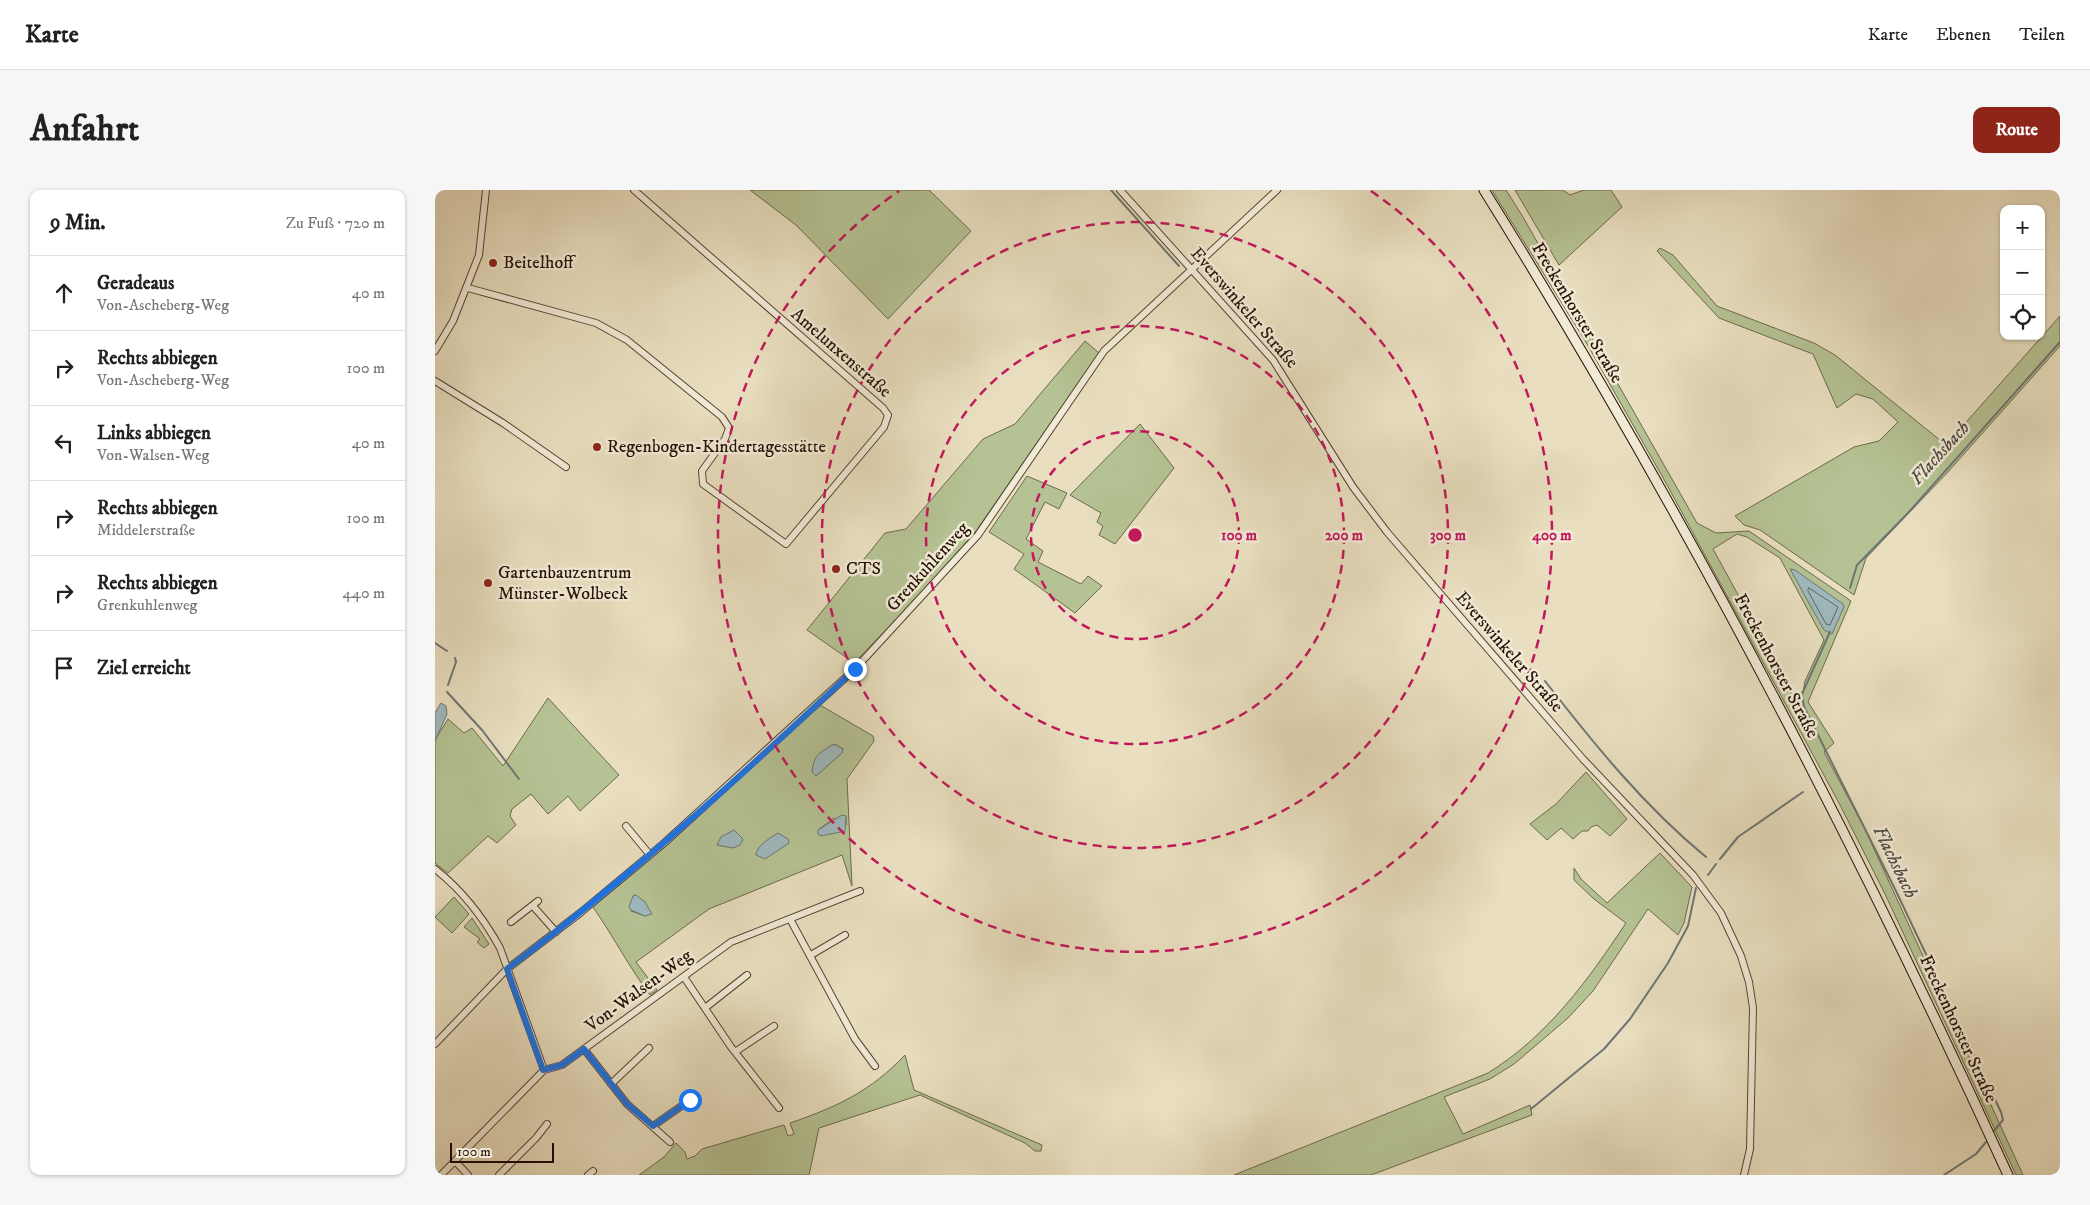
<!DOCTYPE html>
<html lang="de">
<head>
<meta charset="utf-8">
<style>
  body { margin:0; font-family:"IM FELL DW Pica",serif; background:#f6f6f6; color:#222 }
  .controls { position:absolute; right:15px; top:15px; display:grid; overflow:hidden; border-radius:10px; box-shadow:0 1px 4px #0004 }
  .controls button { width:45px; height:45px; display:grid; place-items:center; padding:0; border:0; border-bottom:1px solid #e0e0e0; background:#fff; color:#222; font:25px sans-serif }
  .scale { position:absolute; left:15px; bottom:12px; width:104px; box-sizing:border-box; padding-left:5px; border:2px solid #241103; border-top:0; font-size:14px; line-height:18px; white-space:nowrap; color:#241103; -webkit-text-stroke:4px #f1ead6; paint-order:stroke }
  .stop { position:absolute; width:15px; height:15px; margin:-11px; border:4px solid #1a73e8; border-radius:50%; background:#fff }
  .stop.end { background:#1a73e8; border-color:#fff; box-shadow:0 1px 5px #0008 }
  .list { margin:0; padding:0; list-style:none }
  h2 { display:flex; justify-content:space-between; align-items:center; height:65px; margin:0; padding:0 20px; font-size:21px }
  h2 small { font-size:16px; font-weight:400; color:#767676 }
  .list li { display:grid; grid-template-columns:32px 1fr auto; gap:15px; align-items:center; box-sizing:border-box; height:75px; padding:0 20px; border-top:1px solid #e0e0e0 }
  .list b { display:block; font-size:19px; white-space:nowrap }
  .list p { margin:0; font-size:16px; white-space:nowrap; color:#767676 }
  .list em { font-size:16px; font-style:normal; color:#767676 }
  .icon { flex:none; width:28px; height:28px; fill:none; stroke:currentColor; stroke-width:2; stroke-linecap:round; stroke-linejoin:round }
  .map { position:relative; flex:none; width:1625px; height:985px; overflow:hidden; border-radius:10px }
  header { display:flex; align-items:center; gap:30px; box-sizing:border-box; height:70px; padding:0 25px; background:#fff; border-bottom:1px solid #e0e0e0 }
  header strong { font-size:24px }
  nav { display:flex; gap:28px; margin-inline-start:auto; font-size:18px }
  .intro { display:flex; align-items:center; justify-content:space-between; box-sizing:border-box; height:120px; padding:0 30px }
  h1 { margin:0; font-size:35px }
  .button { padding:12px 22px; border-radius:10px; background:#8f2418; color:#fff; font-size:18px; font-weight:700 }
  main { display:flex; gap:30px; padding:0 30px }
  aside { flex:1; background:#fff; border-radius:10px; box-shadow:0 1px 4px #0004 }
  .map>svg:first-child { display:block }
  .green { fill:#b5c293; stroke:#6c6a4b; fill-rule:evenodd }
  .water { fill:#9eb9be; stroke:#6d7673 }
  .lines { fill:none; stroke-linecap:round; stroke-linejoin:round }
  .shore { stroke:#616560; stroke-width:1 }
  .stream { stroke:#6d7673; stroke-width:2 }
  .minor-casing { stroke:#554432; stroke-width:8 }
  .secondary-casing { stroke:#241103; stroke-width:11 }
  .minor { stroke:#f1ead6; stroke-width:6 }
  .secondary { stroke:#f1ead6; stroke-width:9 }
  .route { stroke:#1a73e8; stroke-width:6 }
  .ring { fill:none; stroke:#c2185b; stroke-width:2.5; stroke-dasharray:9 6 }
  .poi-dot { fill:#8f2418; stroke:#f1ead6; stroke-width:2 }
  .labels { text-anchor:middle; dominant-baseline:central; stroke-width:5; stroke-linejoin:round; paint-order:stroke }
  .poi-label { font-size:18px; fill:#241103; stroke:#f1ead6; text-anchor:start }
  .street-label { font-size:18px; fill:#241103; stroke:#f1ead6 }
  .water-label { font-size:19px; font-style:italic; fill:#4f4c44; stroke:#f1ead6 }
  .centre { fill:#c2185b; stroke:#f1ead6; stroke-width:2.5 }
  .ring-label { font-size:15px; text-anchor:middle; font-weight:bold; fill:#c2185b; stroke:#f1ead6; stroke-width:5; stroke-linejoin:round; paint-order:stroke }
</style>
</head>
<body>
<header>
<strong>Karte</strong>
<nav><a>Karte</a><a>Ebenen</a><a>Teilen</a></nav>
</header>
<div class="intro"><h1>Anfahrt</h1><a class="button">Route</a></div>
<main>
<aside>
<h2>9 Min.<small>Zu Fuß · 720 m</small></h2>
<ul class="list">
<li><svg class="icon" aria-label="ahead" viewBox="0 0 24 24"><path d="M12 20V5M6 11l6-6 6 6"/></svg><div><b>Geradeaus</b><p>Von-Ascheberg-Weg</p></div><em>40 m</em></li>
<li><svg class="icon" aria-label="right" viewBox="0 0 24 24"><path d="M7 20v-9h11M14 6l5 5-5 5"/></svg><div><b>Rechts abbiegen</b><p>Von-Ascheberg-Weg</p></div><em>100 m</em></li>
<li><svg class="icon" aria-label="left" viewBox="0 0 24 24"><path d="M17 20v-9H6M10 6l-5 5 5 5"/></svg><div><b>Links abbiegen</b><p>Von-Walsen-Weg</p></div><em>40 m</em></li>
<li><svg class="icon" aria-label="right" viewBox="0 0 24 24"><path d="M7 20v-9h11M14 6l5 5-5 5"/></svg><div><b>Rechts abbiegen</b><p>Middelerstraße</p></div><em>100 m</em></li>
<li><svg class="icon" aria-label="right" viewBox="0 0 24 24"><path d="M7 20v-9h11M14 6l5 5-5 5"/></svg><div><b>Rechts abbiegen</b><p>Grenkuhlenweg</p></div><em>440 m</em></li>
<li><svg class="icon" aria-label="arrive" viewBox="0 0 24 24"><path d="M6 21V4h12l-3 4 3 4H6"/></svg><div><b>Ziel erreicht</b></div></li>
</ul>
</aside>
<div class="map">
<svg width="1625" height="985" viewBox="0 0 1625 985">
  <rect width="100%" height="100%" fill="#e9dfc0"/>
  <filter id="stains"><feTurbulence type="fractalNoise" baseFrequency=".004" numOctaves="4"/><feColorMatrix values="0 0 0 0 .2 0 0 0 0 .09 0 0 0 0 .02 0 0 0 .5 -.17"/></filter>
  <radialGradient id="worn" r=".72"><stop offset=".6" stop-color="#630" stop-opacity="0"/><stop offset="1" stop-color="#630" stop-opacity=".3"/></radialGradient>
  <!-- green -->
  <path class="green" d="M315,0H494L536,41L453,129L361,35Z
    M1057,0H1071L1088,27L1262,333L1281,343L1314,341L1416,411L1373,512L1399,553L1389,562L1429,637L1588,985H1581L1450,704L1405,615L1231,293L1152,154ZM1302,344L1312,347L1345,368L1389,450L1370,491L1368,502L1358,505L1278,359Z
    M1080,0H1128L1135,5L1149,0H1176L1187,17L1124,75Z
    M1225,58L1238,65L1282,116L1379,153L1400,165L1511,255L1625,126V156L1512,283L1431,368L1419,405L1325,340L1309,335L1300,326L1419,257L1444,251L1463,232L1438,209L1421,204L1402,218L1378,164L1284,128L1222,61Z
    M650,151L664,163L541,341L483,407L419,473L372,440L450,343L471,339L548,249L580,234Z
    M705,234L739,278L680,354L664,345L668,336L662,332L666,323L635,305Z
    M592,286L632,303L624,319L610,312L591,349L608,361L603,372L646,394L653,386L667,396L640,423L579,379L589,364L554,342Z
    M113,508L184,585L145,621L133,606L113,624L96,604L77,619L75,626L81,635L62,653L53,646L13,683L0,673V550L13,529L29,543L37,538L68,576Z
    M385,515L438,546L439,551L412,589L417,696L407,665L274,719L201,772L222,800L215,805C194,777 178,746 158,717L231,656ZM397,555H402L408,559L407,563L381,586L378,582C379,567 385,563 397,555ZM411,626V635C400,644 396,646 383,640L399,628L401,630ZM199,705L210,712V726L196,721Z
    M1151,582L1192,629L1175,646L1162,635L1156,637L1153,641H1147L1138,649L1126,638L1112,650L1095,634L1121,614Z
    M1225,663L1257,697L1249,733L1243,745L1213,719L1158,801L1133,828L1079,874L1055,889L1009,907L1028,944L1095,915L1097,925L936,985H799L1053,883C1113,846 1153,790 1191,733L1159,709L1139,690V678L1146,689L1172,713Z
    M19,707L34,724L17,743L0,727Z
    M37,728L54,754L49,758L42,752L45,749L29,737Z
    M470,865L479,900L607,955L606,961H600L590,953L485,905L384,938L374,985H204L229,967L241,953L250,962L252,969L260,966L267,959L349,935L353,946L359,944L355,933C402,917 436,901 470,865Z"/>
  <!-- water -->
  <path class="water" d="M1355,379L1360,380L1408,414L1409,417L1397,444L1389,440Z
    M6,513L11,516L12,524L0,551V523Z
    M397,555H402L408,560L407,563L381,586L377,582C379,565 383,564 397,555Z
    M407,625L411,626L410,641L386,646L383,644V640Z
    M299,640L308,649L305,655L298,658L282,655L286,647Z
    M343,643L353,649L354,653L330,669L321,665C322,655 335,648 343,643Z
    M201,705L210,712L217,724L210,726L196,720L194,717L198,706Z"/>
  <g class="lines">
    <!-- shore -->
    <path class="shore" d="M1374,398L1403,417L1395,435L1391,434L1373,401Z"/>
    <!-- stream -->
    <path class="stream" d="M676,0L744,76
      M1415,398L1422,375L1473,323L1625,152
      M1395,442L1367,504L1369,517L1460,699L1566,922L1568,930L1559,941
      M0,453L12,461
      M1110,491C1159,554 1209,616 1271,667
      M13,495L21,472L20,468
      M12,502L47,540L84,589
      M1285,669L1303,647L1368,602
      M1273,685L1281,674
      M1096,919L1169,859L1195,829L1233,773L1253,736L1261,698
      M1509,985L1541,964L1551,952"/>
    <!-- minor casing -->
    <g class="minor-casing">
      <path id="minor" d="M685,0L838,170L918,297L952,342L1148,569L1258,685L1286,723L1306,766L1314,792L1318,818L1315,959L1309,985
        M33,98L161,133L192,150L287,227L294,238L290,249L267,281L268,294L351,354L449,237L453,225L448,218L199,0
        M0,161L18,131L44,65L51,0
        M0,191L68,233L131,277
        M191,636L215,665
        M0,679C28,701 48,727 65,758L109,880
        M98,716L121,742
        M355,729L420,849L440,876
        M76,732L103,711
        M376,765L410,745
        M249,787L296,857L344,918
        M270,818L312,785
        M0,854L72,779L145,723L228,654L420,479L543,345L669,161L842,0
        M149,859L192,914L235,952
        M300,862L339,836
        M176,894L214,858
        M218,936L255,910
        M20,971L33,985
        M6,985L109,880L127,875L296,752L425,701
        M64,985L101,948L112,934
        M153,985L158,981"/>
    </g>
    <!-- secondary casing -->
    <g class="secondary-casing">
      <path id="secondary" d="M1049,0C1246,316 1418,646 1573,985"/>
    </g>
    <!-- minor -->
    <use href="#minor" class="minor"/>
    <!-- secondary -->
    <use href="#secondary" class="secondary"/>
  </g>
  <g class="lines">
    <!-- route -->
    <path class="route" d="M255,910L218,936L192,914L149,859L127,875L108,880L72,779C195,687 309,584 420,479"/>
  </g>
  <!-- distance rings -->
  <g class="ring">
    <circle cx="700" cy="345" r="104"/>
    <circle cx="700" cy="345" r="209"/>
    <circle cx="700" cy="345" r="313"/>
    <path d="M936 1A417 417 0 1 1 464 1"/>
  </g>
  <!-- markers -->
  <g class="poi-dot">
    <circle cx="58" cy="73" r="5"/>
    <circle cx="162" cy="257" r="5"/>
    <circle cx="401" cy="379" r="5"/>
    <circle cx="53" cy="393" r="5"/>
  </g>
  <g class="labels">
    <!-- poi labels -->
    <g class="poi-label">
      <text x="68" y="73">Beitelhoff</text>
      <text x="172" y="257">Regenbogen-Kindertagesstätte</text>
      <text x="411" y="379">CTS</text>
      <text x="63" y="383">Gartenbauzentrum<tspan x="63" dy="21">Münster-Wolbeck</tspan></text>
    </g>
    <!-- street labels -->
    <g class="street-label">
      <text transform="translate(809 118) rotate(49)">Everswinkeler Straße</text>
      <text transform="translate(1142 123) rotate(59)">Freckenhorster Straße</text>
      <text transform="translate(406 163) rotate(41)">Amelunxenstraße</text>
      <text transform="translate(493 377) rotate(-48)">Grenkuhlenweg</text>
      <text transform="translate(1074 462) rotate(49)">Everswinkeler Straße</text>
      <text transform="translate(1341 476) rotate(62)">Freckenhorster Straße</text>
      <text transform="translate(204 801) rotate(-36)">Von-Walsen-Weg</text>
      <text transform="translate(1523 839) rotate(65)">Freckenhorster Straße</text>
    </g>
    <!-- water labels -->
    <g class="water-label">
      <text transform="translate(1505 263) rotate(-48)">Flachsbach</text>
      <text transform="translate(1460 672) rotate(64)">Flachsbach</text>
    </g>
  </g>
  <circle cx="700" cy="345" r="8" class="centre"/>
  <g class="ring-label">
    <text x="804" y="350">100 m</text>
    <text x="909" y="350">200 m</text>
    <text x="1013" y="350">300 m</text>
    <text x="1117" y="350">400 m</text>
  </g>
  <rect width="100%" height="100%" filter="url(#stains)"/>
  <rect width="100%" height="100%" fill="url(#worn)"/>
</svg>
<div class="controls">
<button>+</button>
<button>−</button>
<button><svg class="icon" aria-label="locate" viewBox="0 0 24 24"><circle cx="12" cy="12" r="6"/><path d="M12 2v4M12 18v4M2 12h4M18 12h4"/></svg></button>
</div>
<div class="scale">100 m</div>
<div class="stop" style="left:255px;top:910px"></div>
<div class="stop end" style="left:420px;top:479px"></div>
</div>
</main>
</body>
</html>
